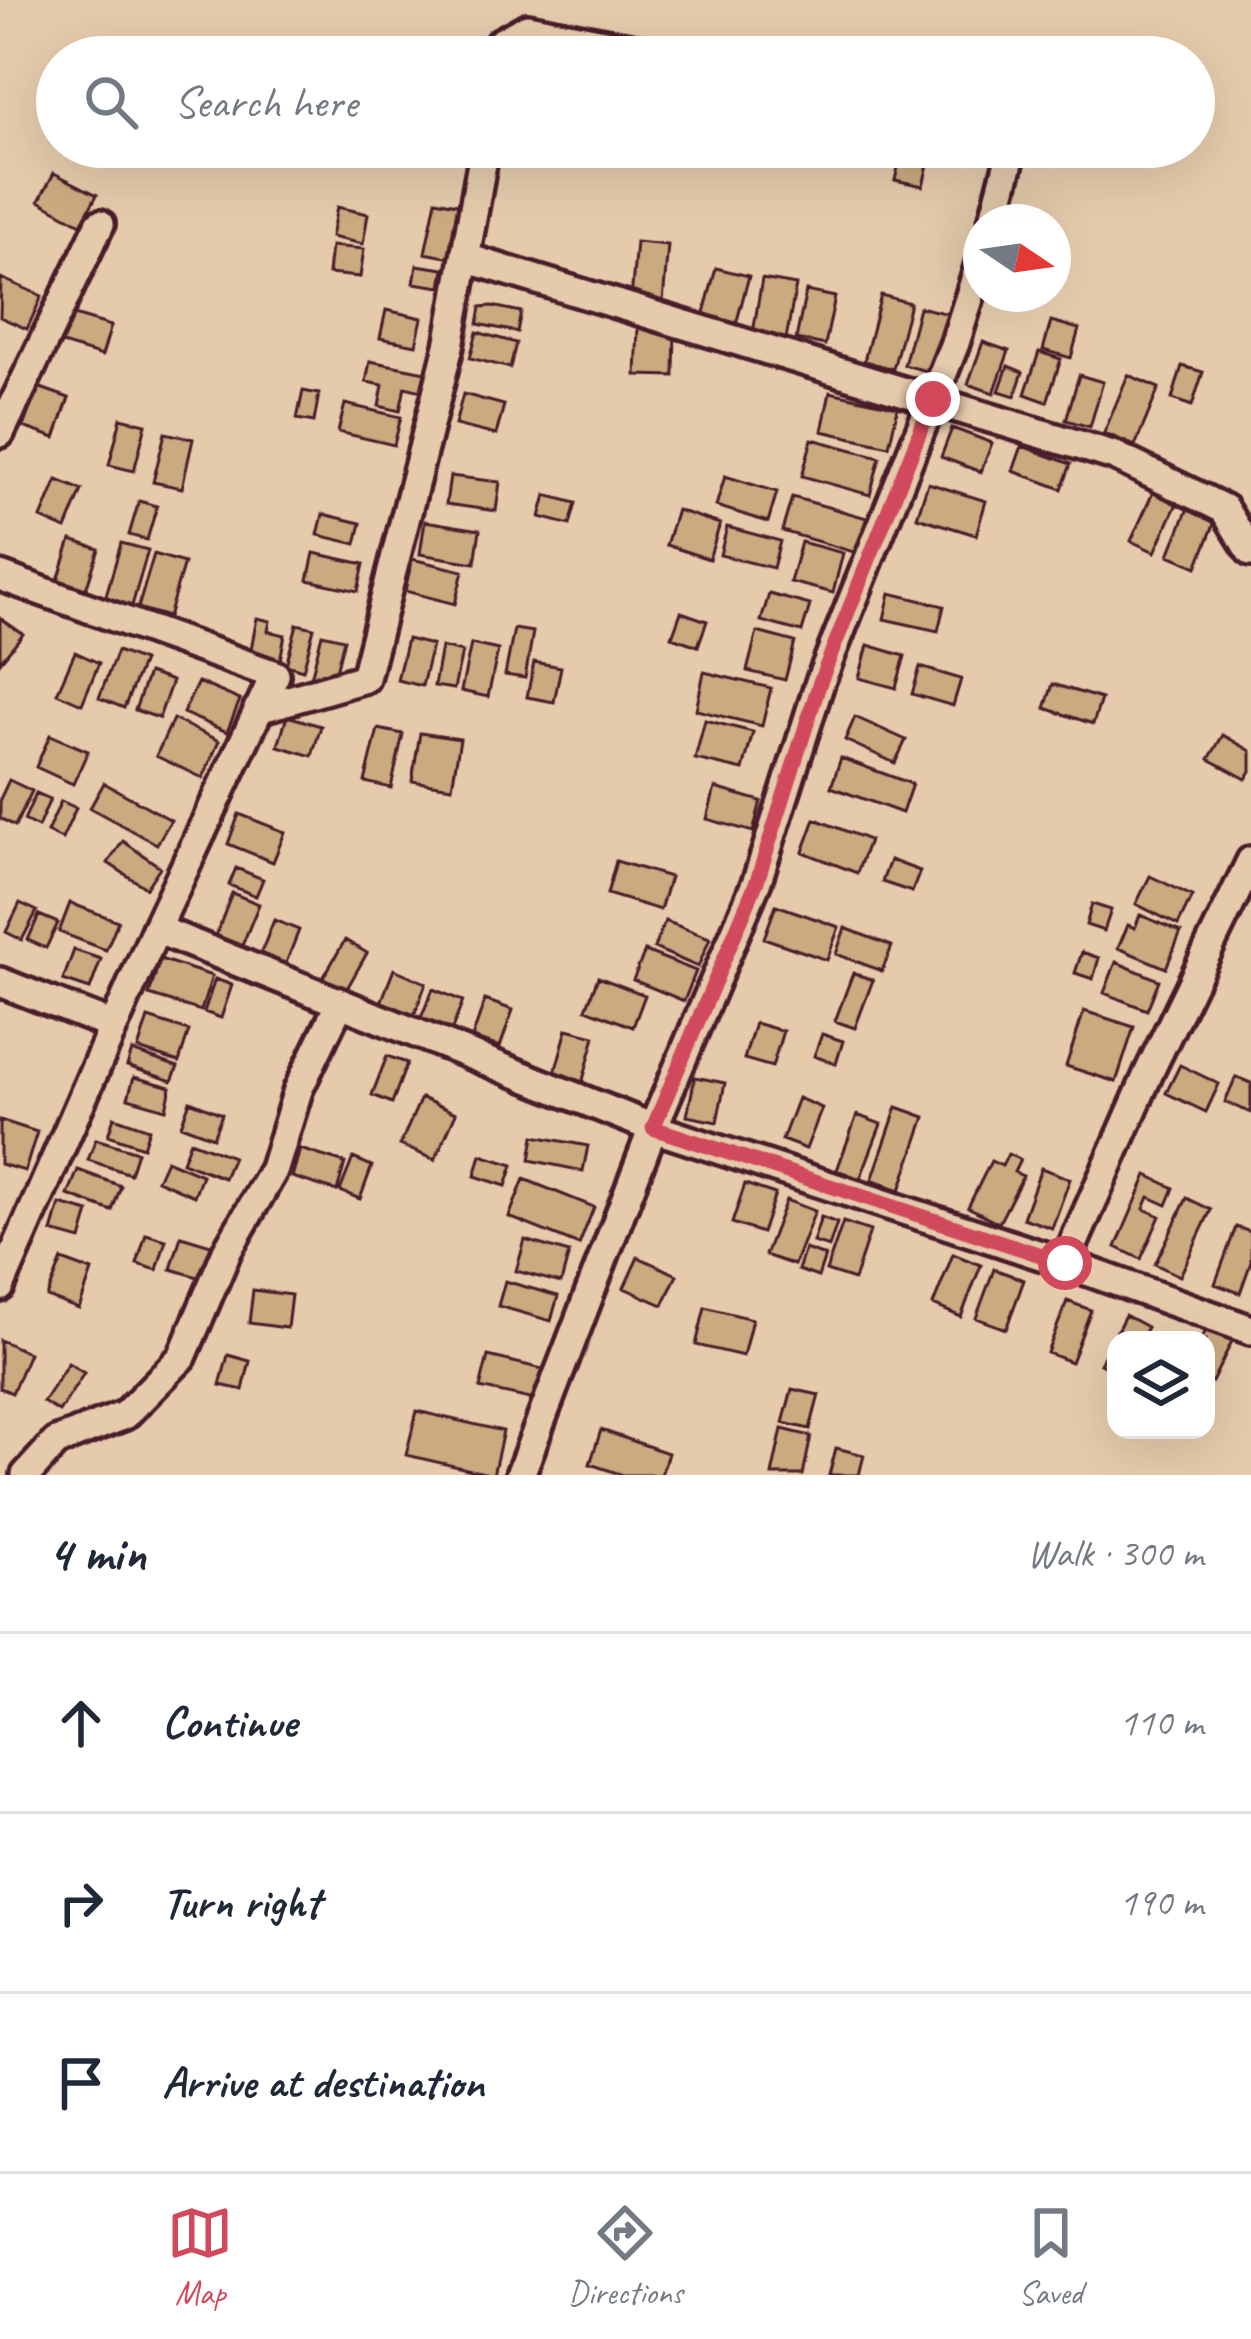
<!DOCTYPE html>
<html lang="en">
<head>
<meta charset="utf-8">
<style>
  body { margin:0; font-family:Caveat,sans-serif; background:#f2f2f3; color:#1f2937 }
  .controls { position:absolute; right:36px; bottom:36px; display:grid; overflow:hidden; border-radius:24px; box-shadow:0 12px 48px #0002 }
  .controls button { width:108px; height:108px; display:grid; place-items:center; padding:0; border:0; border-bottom:3px solid #e0e1e3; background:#fff; color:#1f2937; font:60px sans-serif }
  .compass { position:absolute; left:963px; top:204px; width:108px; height:108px; border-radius:50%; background:#fff; box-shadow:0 12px 48px #0002; rotate:103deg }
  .stop { position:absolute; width:36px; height:36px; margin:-27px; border:9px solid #d1495b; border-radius:50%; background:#fff }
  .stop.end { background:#d1495b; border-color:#fff; box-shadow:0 3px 12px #0008 }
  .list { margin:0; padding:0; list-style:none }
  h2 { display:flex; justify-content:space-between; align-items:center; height:156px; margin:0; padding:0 48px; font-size:51px }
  h2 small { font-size:39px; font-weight:400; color:#747a83 }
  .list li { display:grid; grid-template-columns:78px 1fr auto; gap:36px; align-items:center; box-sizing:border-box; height:180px; padding:0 48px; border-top:3px solid #e0e1e3 }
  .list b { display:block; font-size:45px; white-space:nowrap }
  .list em { font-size:39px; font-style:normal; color:#747a83 }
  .icon { flex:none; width:66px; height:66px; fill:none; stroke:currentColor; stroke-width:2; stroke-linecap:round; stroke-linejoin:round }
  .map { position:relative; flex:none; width:1251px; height:1475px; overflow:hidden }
  .search { position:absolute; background:#fff; box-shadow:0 12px 48px #0002; left:36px; right:36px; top:36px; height:132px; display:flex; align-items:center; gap:30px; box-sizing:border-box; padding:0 42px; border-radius:66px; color:#747a83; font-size:45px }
  .sheet { height:696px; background:#fff }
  nav { display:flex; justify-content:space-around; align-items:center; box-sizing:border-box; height:168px; border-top:3px solid #e0e1e3; background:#fff; font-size:33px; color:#747a83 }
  nav a { display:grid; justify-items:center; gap:6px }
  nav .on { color:#d1495b }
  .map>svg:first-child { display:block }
  .building { fill:#caaa7f; stroke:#4a1f2b; stroke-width:3 }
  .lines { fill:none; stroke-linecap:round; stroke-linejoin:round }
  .street-casing { stroke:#4a1f2b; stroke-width:36 }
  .street { stroke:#e5cbac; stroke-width:27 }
  .route { stroke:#d1495b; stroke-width:15 }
</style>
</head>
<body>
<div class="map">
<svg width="1251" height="1475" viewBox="0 0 1251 1475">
  <rect width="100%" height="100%" fill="#e5cbac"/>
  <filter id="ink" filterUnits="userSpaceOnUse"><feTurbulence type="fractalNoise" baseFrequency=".00833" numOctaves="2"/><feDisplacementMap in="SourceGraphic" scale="24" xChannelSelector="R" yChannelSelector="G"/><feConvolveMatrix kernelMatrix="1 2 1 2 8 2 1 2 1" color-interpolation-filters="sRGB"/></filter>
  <g filter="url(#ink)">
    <!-- building -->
    <path class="building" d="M781,147H813L811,165L779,161Z
      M903,147H932L923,186L895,180Z
      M54,173L97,195L81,224L39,201Z
      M436,200L462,205L451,258L425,253Z
      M337,207L368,214L363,244L331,237Z
      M636,242L668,245L663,302L631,299Z
      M331,246L364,249L360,277L328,274Z
      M417,265L444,269L441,287L414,283Z
      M716,268L749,276L734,332L701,324Z
      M1,278L42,296L27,329L0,317Z
      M762,279L796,285L786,339L753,333Z
      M806,291L835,297L825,345L796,339Z
      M881,295L910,303L893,369L864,361Z
      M492,306L521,312L517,332L478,324L481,307Z
      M919,307L949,314L934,373L904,365Z
      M386,310L422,318L416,345L380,338Z
      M71,314L111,326L102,356L62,344Z
      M1051,321L1079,329L1071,358L1043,350Z
      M638,327L675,328L674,376L636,375Z
      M477,332L516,343L510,368L470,358Z
      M983,342L1009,351L994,393L968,384Z
      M1039,352L1061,359L1047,402L1025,394Z
      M370,361L425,372L422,391L405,387L400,411L379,406L383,385L366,382Z
      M1008,366L1023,372L1015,396L999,391Z
      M1182,366L1203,372L1192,406L1172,399Z
      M1079,375L1103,382L1090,427L1066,420Z
      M1128,375L1159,388L1135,446L1104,433Z
      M38,387L69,398L55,438L23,427Z
      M303,391L319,394L314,422L297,419Z
      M830,392L898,407L889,446L822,431Z
      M463,394L504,405L496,435L455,425Z
      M345,404L401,417L394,445L338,432Z
      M121,418L146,424L134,471L109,465Z
      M952,428L992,443L981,472L941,457Z
      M165,433L193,439L182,488L153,482Z
      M812,439L880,457L870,495L802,476Z
      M1022,446L1071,464L1062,489L1013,471Z
      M450,476L500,482L496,511L446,504Z
      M725,476L777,492L768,522L716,506Z
      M57,480L82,490L66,529L41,518Z
      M928,483L986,501L976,535L917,517Z
      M1155,488L1179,499L1155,552L1131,541Z
      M546,495L576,503L570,525L540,517Z
      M792,497L867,518L857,553L782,531Z
      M139,501L157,506L147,540L129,535Z
      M1189,506L1217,517L1197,567L1169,555Z
      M677,510L720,524L709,559L666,545Z
      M323,514L361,523L356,544L318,535Z
      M425,521L480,530L475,563L420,554Z
      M727,527L780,541L773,568L720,555Z
      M71,540L99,549L86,589L58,580Z
      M801,542L843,553L833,593L790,582Z
      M121,543L148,550L132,606L105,599Z
      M314,553L364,564L358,591L308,580Z
      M154,554L184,563L168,617L138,608Z
      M412,559L463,571L455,604L405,591Z
      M890,593L944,606L938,631L884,619Z
      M769,594L810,605L802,632L761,621Z
      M681,612L707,621L698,646L672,637Z
      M0,618L23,634L0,662Z
      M257,618L270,621L268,631L285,635L279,665L249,659Z
      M297,624L314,628L303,670L286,665Z
      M514,629L533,632L525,678L505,675Z
      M757,632L795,642L785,680L747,671Z
      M322,634L344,639L333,683L311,678Z
      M407,639L432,645L422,686L397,680Z
      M471,644L498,650L488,697L461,691Z
      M868,645L905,656L896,688L859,678Z
      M441,647L462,652L454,689L434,686Z
      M117,651L143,661L124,708L99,698Z
      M75,652L99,663L82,704L57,693Z
      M534,662L561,667L554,702L527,697Z
      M920,667L961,679L953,706L912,694Z
      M704,672L771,688L762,726L696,710Z
      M148,673L172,681L159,718L135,710Z
      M198,682L240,700L227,732L183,713Z
      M1053,684L1101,699L1093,724L1045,708Z
      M287,716L321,726L312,756L278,746Z
      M855,717L906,740L895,763L845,740Z
      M173,719L219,741L203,778L156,756Z
      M705,720L753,732L743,770L695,759Z
      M378,729L403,734L391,788L365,782Z
      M420,733L460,739L452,787L412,781Z
      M50,735L88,751L73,784L36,767Z
      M1223,735L1251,751V771L1246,779L1209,759Z
      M841,758L912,784L902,813L831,787Z
      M9,780L32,791L15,826L0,818V799Z
      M104,783L171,820L157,844L90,808Z
      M715,788L761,801L753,832L707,819Z
      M36,793L50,799L38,827L24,820Z
      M61,801L76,808L62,839L47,832Z
      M239,814L285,832L273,862L228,844Z
      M815,819L869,840L857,873L803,852Z
      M123,841L160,867L146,888L108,863Z
      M890,860L920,871L912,892L882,882Z
      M616,861L670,877L660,910L607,894Z
      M236,868L263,879L256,896L229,885Z
      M1150,876L1192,896L1178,925L1136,904Z
      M232,893L259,904L241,948L215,938Z
      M20,903L37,911L22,940L6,932Z
      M70,903L118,921L106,950L59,932Z
      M1092,904L1111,910L1104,931L1086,925Z
      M776,905L839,927L827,960L764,938Z
      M39,915L58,923L46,948L28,940Z
      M1140,915L1181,932L1166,968L1118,948L1128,925L1135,928Z
      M274,920L299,930L284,968L259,958Z
      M665,921L710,938L698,967L654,948Z
      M845,928L892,946L882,971L836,954Z
      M345,940L367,953L345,992L322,980Z
      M74,950L101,959L90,989L63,980Z
      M645,951L696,971L684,1001L633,980Z
      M1082,952L1099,958L1093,979L1075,973Z
      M160,959L212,976L201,1011L149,995Z
      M1116,962L1159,980L1147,1010L1104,993Z
      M394,969L426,983L413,1019L380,1005Z
      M853,973L873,980L855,1028L835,1021Z
      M598,977L645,995L633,1027L586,1009Z
      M215,979L232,985L221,1018L204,1012Z
      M433,989L463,1001L451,1032L420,1020Z
      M485,1000L513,1010L500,1047L472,1038Z
      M1084,1011L1134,1027L1116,1082L1066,1066Z
      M148,1018L189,1031L179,1062L138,1049Z
      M755,1023L783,1031L772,1067L744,1059Z
      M567,1029L595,1036L582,1084L554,1076Z
      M822,1034L843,1041L836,1064L814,1056Z
      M132,1051L178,1067L172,1081L127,1066Z
      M387,1056L407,1063L392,1103L372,1095Z
      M1180,1065L1219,1084L1206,1112L1166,1093Z
      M134,1077L171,1087L166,1109L128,1098Z
      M695,1077L725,1083L717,1122L687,1116Z
      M1236,1077L1251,1083V1113L1225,1102Z
      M421,1098L456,1113L435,1160L400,1145Z
      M798,1098L822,1108L806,1149L782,1140Z
      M190,1101L222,1114L213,1137L181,1125Z
      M897,1107L925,1117L900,1190L872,1180Z
      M857,1115L881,1124L860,1179L837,1170Z
      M114,1117L149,1129L143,1147L108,1135Z
      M0,1120L37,1132L25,1171L0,1164Z
      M534,1136L588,1146L583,1171L530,1160Z
      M96,1139L137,1152L130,1174L88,1160Z
      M190,1141L233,1157L224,1178L182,1162Z
      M300,1149L345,1163L337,1191L292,1177Z
      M1008,1154L1020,1160L1014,1172L1023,1176L999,1223L968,1207L991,1161L1002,1166Z
      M481,1155L513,1165L506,1186L475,1176Z
      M353,1158L372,1166L360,1199L340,1191Z
      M166,1160L202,1175L194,1196L157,1180Z
      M1041,1168L1070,1179L1052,1228L1023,1218Z
      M78,1170L121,1186L112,1211L68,1195Z
      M1147,1175L1174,1188L1167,1205L1149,1197L1144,1209L1160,1216L1141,1259L1116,1247Z
      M524,1179L594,1207L579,1245L509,1217Z
      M745,1184L775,1194L762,1233L732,1223Z
      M1187,1198L1211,1210L1180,1276L1155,1264Z
      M786,1200L815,1211L794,1265L765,1255Z
      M60,1204L89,1212L81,1240L52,1232Z
      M821,1217L837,1223L829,1247L813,1242Z
      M843,1222L870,1231L854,1280L826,1271Z
      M1236,1227L1251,1232V1262L1240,1293L1215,1284Z
      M146,1234L166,1240L157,1270L137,1264Z
      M181,1236L211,1245L201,1278L171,1269Z
      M525,1240L569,1253L561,1283L516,1271Z
      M805,1249L825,1256L818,1277L798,1270Z
      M953,1254L981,1265L961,1317L933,1305Z
      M638,1257L677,1275L663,1305L624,1288Z
      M62,1260L92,1271L79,1309L47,1297Z
      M994,1269L1024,1280L1006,1329L976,1318Z
      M505,1281L558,1296L551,1321L498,1306Z
      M253,1290L291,1295L287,1328L249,1323Z
      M1067,1301L1091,1310L1071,1362L1047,1353Z
      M705,1307L752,1319L743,1356L696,1345Z
      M1125,1315L1147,1327L1140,1340H1116V1372L1100,1364Z
      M1210,1323L1235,1335L1212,1382L1206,1379V1340H1201Z
      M0,1340L29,1353L12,1393L0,1388Z
      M228,1355L250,1361L243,1390L220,1385Z
      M488,1356L547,1370L539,1401L480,1388Z
      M68,1363L84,1373L59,1412L43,1402Z
      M792,1389L819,1395L810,1429L783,1423Z
      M417,1411L503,1431L493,1475L406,1455Z
      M782,1429L811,1436L803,1475H772Z
      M601,1430L668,1453L661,1475H623L590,1464Z
      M836,1448L864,1455L859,1475H829Z"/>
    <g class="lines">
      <!-- street casing -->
      <g class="street-casing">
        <path id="street" d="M498,57L500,43L527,28L675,57
          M993,222L1013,147
          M466,258L1115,456L1224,509L1251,552
          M0,433L100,224
          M0,576L275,675L156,929L0,1287
          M258,709L365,678L449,346L485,147
          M156,929L653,1128L1065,1263L1251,1330
          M0,982L113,1026
          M1065,1263L1150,1070L1251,861
          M26,1475L56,1442L125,1415L182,1357L227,1251L274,1169L298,1090L340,1003
          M520,1475L653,1128L757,881L820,682L955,343L981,261"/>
      </g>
      <!-- street -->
      <use href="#street" class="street"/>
    </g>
  </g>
  <g class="lines" filter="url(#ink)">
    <!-- route -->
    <path class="route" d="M933,399L820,682L757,881L653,1128L1065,1263"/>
  </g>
</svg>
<div class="controls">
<button><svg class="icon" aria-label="layers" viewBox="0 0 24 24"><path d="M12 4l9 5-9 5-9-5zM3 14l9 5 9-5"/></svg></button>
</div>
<svg class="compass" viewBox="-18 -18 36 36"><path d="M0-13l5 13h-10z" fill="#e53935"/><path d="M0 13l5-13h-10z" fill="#747a83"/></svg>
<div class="stop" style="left:1065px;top:1263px"></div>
<div class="stop end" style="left:933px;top:399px"></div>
<div class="search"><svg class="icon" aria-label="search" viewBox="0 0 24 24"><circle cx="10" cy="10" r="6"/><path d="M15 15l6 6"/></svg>Search here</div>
</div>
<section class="sheet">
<h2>4 min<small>Walk · 300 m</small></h2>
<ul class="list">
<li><svg class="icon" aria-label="ahead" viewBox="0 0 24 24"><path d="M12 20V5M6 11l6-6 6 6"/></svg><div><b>Continue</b></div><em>110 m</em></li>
<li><svg class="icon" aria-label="right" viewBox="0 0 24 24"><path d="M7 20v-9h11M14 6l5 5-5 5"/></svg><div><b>Turn right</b></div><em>190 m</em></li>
<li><svg class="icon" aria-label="arrive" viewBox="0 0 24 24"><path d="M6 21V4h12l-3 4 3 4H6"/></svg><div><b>Arrive at destination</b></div></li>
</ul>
</section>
<nav>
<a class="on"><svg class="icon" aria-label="map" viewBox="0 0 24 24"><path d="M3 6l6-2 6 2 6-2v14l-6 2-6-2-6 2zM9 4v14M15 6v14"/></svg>Map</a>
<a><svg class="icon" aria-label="directions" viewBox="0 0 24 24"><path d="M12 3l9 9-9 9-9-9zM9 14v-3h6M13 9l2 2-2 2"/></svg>Directions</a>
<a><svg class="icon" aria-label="saved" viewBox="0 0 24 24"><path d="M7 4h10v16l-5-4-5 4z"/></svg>Saved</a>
</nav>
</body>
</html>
